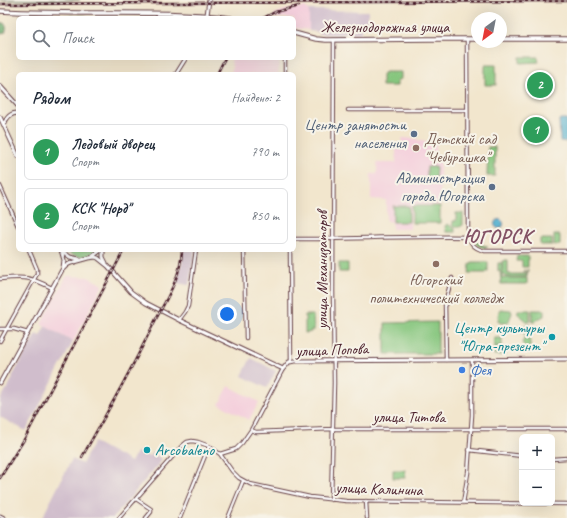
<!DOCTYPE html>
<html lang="ru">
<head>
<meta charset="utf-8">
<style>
  body { margin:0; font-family:Caveat,sans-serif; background:#f2f2f3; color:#1f2937 }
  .controls { position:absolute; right:12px; bottom:12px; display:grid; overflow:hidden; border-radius:6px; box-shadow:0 4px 16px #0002 }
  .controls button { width:36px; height:36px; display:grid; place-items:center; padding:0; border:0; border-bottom:1px solid #e0e1e3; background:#fff; color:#1f2937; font:20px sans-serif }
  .compass { position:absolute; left:471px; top:12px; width:36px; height:36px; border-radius:50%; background:#fff; box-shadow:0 4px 16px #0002; rotate:212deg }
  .you { position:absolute; left:227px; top:314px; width:14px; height:14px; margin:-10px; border:3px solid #fff; border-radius:50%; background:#1a73e8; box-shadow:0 0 0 6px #1a73e833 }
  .badge { display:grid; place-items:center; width:26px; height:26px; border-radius:50%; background:#b5179e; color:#fff; font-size:13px; font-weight:700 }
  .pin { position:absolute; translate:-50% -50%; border:2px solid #fff; box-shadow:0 1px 4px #0006 }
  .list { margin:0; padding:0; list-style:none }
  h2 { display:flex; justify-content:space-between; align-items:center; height:52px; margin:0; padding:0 16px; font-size:17px }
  h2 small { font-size:13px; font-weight:400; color:#747a83 }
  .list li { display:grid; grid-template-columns:26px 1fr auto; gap:12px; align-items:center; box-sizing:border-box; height:56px; margin:0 8px 8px; padding:0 8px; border:1px solid #e0e1e3; border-radius:6px }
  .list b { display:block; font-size:15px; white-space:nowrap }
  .list p { margin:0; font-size:13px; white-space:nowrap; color:#747a83 }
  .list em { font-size:13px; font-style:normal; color:#747a83 }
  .icon { flex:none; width:22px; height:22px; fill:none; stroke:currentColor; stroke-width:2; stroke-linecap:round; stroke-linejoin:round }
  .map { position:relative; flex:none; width:567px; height:518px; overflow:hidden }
  .search { position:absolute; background:#fff; box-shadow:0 4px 16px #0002; left:16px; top:16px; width:280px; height:44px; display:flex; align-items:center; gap:10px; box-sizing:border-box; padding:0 14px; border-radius:6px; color:#747a83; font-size:15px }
  .panel { position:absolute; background:#fff; box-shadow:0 4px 16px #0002; left:16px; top:72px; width:280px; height:180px; border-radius:6px }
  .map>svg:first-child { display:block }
  .built { fill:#f4cfdc }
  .industrial { fill:#d0bdcc }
  .green { fill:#86c67e; stroke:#687254 }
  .forest { fill:#6cab6d; stroke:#5b654c }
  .water { fill:#50afcf; stroke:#4d677d }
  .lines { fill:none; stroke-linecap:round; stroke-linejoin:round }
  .minor-casing { stroke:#633d43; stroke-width:4.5 }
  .tertiary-casing { stroke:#633d43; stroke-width:5 }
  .secondary-casing { stroke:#633d43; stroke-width:5.5 }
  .minor { stroke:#fff; stroke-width:2.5 }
  .tertiary { stroke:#fff; stroke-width:3 }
  .secondary { stroke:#fff; stroke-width:3.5 }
  .rail-casing { stroke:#4a1f2b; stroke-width:2.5 }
  .rail { stroke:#f7f3e8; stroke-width:1; stroke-dasharray:3; stroke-linecap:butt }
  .service-dot { fill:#5c6f8a; stroke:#f7f3e8; stroke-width:1.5 }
  .education-dot { fill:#8d6e63; stroke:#f7f3e8; stroke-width:1.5 }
  .culture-dot { fill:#0f9aa8; stroke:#f7f3e8; stroke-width:1.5 }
  .shop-dot { fill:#3f7fe0; stroke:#f7f3e8; stroke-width:1.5 }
  .labels { text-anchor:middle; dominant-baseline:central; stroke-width:4; stroke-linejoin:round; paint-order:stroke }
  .street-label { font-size:16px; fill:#4a1f2b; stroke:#f7f3e8 }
  .service-label { font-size:16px; fill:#4e5e75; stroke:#f7f3e8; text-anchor:end }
  .education-label { font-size:16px; fill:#785e54; stroke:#f7f3e8; text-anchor:start }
  .culture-label { font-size:16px; fill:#0d838f; stroke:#f7f3e8; text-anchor:end }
  .shop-label { font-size:16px; fill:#366cbe; stroke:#f7f3e8; text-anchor:start }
  .district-label { font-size:20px; font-weight:bold; letter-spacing:1px; fill:#825164; stroke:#f7f3e8 }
</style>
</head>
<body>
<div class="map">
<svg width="567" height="518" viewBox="0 0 567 518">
  <rect width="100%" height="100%" fill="#f7f3e8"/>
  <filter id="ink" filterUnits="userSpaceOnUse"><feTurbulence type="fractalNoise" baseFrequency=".025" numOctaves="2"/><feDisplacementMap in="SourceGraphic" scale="8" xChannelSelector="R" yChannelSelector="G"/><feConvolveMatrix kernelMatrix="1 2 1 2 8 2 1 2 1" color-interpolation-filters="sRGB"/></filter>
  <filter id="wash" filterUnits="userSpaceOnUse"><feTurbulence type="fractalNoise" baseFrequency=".012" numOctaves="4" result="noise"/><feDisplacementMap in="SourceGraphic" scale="16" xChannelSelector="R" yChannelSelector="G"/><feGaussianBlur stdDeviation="0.9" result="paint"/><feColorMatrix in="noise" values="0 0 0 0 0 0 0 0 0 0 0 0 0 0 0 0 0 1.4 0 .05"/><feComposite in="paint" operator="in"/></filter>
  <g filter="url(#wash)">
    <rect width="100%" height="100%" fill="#f2e6cd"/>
    <!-- built -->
    <path class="built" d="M305,7L309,10V30L294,28V18H275L274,14L282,11L294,8Z
      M231,58H280L278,74H231L232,68Z
      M402,138L418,139V141L436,142L435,160H440V205H411L410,229H392V222L386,221V200L371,199V174H377V163H396V145L402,144Z
      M67,276L88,277L103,285L73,342L41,324Z
      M229,386L259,402L249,420L219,404Z"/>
    <!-- industrial -->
    <path class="industrial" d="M309,10L368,11V27H361V33H341V35L318,34V32L309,31Z
      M183,250H195L189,285L176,283L182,263Z
      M45,326L73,342L26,431L0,417V400L13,378L12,377L36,334L40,336Z
      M251,358L276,371L267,388L242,376Z
      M94,442L131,462L137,451L149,457L152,452L162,460L113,518H42L72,459L82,464Z"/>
    <!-- green -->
    <path class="green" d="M520,57H538L539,62L520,63Z
      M485,65H496V85H485Z
      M386,72H401V79L397,80V86H382V74Z
      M488,147H495V176H487Z
      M427,167H436L435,181H427Z
      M393,206H409V222H393Z
      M412,206H440V223H412Z
      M456,213H463V225C459,228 456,228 452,225L453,224V221H456Z
      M447,224L449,225L455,229V232H446L445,226Z
      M471,231H474C474,240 478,245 487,246V248C476,247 472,242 471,231Z
      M554,235H560V245H554Z
      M540,239H552V245H540Z
      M65,250H97C87,259 75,259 65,250Z
      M517,256H528V267H522V261H516Z
      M505,260H508V274H524V270H525V275H526L527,270L528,269L527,277H507L503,274L502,261H505Z
      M472,262H488V271L486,273H469L470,264H471Z
      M339,263H348V272H339Z
      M498,263H502V278H527V284H501L500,271H498Z
      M500,309L511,310L512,313L508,323H500L498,321L499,311Z
      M518,310H530V322H528L517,313Z
      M532,310H544V316L538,319L535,322H532Z
      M305,315H313L314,330H311V332L305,333Z
      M438,322V354H385V323Z
      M525,325H530V334H524L521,330Z
      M494,338H502V346H494Z
      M524,338H530V350H528L522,343Z
      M494,347H502L504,348L506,355H494Z
      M393,470H405V478H393Z"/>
    <!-- forest -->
    <path class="forest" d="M0,0H80L47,1Z
      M21,15L86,16L88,18H21L20,17Z
      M0,23H4C7,27 7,29 5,33L2,34L0,33Z"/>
    <!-- water -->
    <path class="water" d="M560,119H567V142L560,141L559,120Z
      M494.5 224a4.5 4.5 0 1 1 9 0a4.5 4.5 0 1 1-9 0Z"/>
  </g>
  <g filter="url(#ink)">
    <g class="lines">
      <!-- minor casing -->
      <g class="minor-casing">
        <path id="minor" d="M467,39L468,229C469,242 472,248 485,251H567
          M176,74L186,58
          M285,74V58
          M348,110H467
          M0,186L18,226
          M294,239C352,239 410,236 469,237
          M244,250L246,338
          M290,250L291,362
          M0,279C25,276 30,277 52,288
          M179,320L185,312L188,306L196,250
          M0,329H14L28,333
          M0,341L37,274V269L29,250
          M446,360L445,302L452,278
          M251,430L256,432L333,429H567
          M469,450L522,456
          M220,454L236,449L242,443L251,430L283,369
          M552,459L567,458
          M136,499L151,509V512L146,518
          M331,500L334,383L333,292L334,40
          M366,501L367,518
          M463,503L468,473L472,415V360
          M119,518L181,447L187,442L192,441L198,442L209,446L220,454L232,471L239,478L250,484L310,497L346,501L567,504
          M180,518L209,446
          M228,518L243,481"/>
      </g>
      <!-- tertiary casing -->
      <g class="tertiary-casing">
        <path id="tertiary" d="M207,15L209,0
          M0,86L18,106
          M0,117L18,156
          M4,125C6,118 10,113 18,113
          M61,250L70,257L79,259
          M61,250L64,260L63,268
          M103,250V257L106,263
          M93,256L101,250
          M0,383L62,270L67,265L71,263L89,258L95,257L98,258L108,266L131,292L146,303L179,320L283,369L289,362L295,361L567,359
          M0,516L4,518"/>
      </g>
      <!-- secondary casing -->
      <g class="secondary-casing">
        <path id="secondary" d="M0,11C39,13 78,13 117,13C155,13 193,13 231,18
          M294,33L316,39L326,40L429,39H477
          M501,39H567"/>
      </g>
      <!-- minor -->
      <use href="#minor" class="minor"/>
      <!-- tertiary -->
      <use href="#tertiary" class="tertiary"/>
      <!-- secondary -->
      <use href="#secondary" class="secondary"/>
      <!-- rail casing -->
      <g class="rail-casing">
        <path id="rail" d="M0,4L567,1
          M263,18L275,12L299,6
          M217,74L225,58
          M82,457C107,413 132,369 154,323C166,299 181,278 182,250
          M0,478L25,438L124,250"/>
      </g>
      <!-- rail -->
      <use href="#rail" class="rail"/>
    </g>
  </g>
  <!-- markers -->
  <g class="service-dot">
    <circle cx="414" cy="134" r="4"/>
    <circle cx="492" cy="187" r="4"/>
  </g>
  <g class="education-dot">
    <circle cx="416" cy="148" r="4"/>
    <circle cx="436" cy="264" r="4"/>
  </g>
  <g class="culture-dot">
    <circle cx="552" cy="337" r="4"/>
    <circle cx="147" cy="450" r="4"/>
  </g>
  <circle class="shop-dot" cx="462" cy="370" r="4"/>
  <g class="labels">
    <!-- street labels -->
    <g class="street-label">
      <text x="385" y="27">Железнодорожная улица</text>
      <text transform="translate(322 270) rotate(-90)">улица Механизаторов</text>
      <text transform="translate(332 350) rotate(-2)">улица Попова</text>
      <text x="409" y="417">улица Титова</text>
      <text transform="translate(379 489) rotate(2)">улица Калинина</text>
    </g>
    <!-- service labels -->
    <g class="service-label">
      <text x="406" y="125">Центр занятости<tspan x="406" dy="18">населения</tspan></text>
      <text x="484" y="178">Администрация<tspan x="484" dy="18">города Югорска</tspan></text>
    </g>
    <!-- education labels -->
    <g class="education-label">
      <text x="424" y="139">Детский сад<tspan x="424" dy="18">"Чебурашка"</tspan></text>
      <text x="436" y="280" text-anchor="middle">Югорский<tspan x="436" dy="18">политехнический колледж</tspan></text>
    </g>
    <!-- culture labels -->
    <g class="culture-label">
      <text x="544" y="328">Центр культуры<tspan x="544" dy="18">"Югра-презент"</tspan></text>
      <text x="155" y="450" text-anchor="start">Arcobaleno</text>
    </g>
    <!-- shop labels -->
    <g class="shop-label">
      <text x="470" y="370">Фея</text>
    </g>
    <!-- district labels -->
    <g class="district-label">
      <text x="498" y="236">ЮГОРСК</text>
    </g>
  </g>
</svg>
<div class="controls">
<button>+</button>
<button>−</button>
</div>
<svg class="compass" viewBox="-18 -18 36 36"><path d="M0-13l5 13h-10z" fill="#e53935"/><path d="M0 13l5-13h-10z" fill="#747a83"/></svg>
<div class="you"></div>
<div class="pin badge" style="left:536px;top:130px;background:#2e9e5b">1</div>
<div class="pin badge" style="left:540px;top:85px;background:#2e9e5b">2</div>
<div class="search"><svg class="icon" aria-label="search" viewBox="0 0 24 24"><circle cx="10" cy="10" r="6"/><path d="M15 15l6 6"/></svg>Поиск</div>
<section class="panel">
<h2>Рядом<small>Найдено: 2</small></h2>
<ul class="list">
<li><span class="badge" style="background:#2e9e5b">1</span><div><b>Ледовый дворец</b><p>Спорт</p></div><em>790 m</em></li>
<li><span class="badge" style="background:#2e9e5b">2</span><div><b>КСК &quot;Норд&quot;</b><p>Спорт</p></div><em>850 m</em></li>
</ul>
</section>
</div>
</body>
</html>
